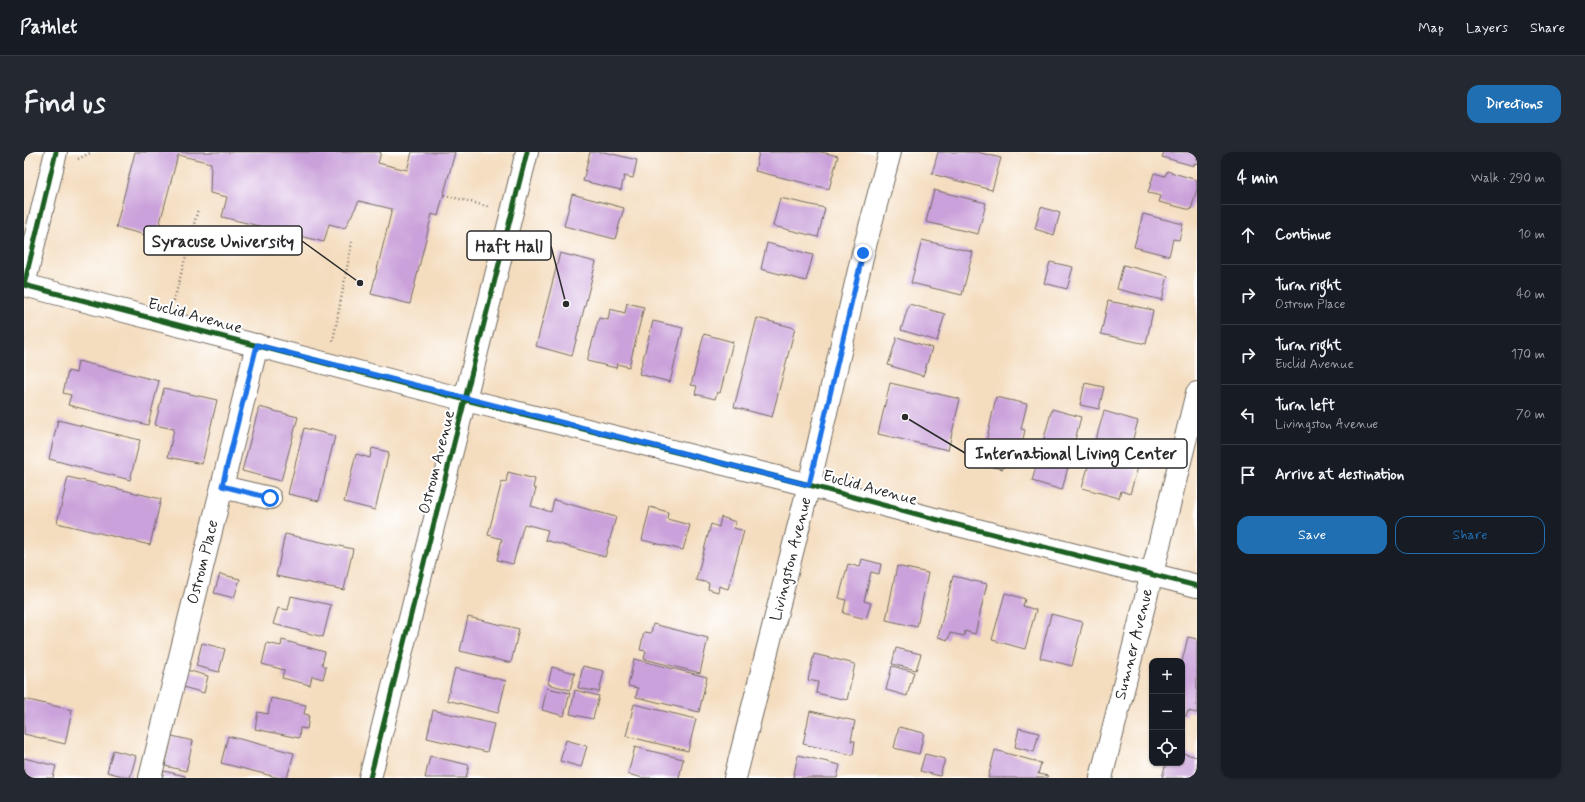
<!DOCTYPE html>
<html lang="en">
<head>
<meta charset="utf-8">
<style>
  body { margin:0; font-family:Mynerve,sans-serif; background:#242831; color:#f1f3f6 }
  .controls { position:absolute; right:12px; bottom:12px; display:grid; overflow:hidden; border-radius:8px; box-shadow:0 1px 3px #0004 }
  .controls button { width:36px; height:36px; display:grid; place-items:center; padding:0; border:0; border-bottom:1px solid #363941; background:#171b24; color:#f1f3f6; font:20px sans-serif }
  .stop { position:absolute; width:12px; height:12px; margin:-9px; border:3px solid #1a73e8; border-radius:50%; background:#fff }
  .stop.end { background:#1a73e8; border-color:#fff; box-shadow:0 1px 4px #0008 }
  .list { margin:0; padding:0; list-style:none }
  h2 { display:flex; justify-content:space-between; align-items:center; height:52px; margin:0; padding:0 16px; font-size:17px }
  h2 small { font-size:13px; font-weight:400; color:#9ea1a6 }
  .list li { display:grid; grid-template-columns:26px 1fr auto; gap:12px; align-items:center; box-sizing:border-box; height:60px; padding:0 16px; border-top:1px solid #363941 }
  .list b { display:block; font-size:15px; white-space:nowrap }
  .list p { margin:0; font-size:13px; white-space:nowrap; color:#9ea1a6 }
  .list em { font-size:13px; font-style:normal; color:#9ea1a6 }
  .actions { display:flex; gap:8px; padding:12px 16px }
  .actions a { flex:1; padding:9px 0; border:1px solid #1f6fb2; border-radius:12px; text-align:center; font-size:14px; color:#1f6fb2 }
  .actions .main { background:#1f6fb2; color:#fff }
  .icon { flex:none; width:22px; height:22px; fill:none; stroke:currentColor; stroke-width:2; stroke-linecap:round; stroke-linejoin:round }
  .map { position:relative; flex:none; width:1173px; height:626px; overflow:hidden; border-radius:12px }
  header { display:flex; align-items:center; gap:24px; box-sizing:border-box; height:56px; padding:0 20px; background:#171b24; border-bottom:1px solid #363941 }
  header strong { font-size:19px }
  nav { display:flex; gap:22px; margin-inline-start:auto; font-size:14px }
  .intro { display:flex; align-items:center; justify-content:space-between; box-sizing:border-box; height:96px; padding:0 24px }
  h1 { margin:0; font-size:28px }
  .button { padding:10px 18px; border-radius:12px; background:#1f6fb2; color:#fff; font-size:14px; font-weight:700 }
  main { display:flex; gap:24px; padding:0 24px }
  aside { flex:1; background:#171b24; border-radius:12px; box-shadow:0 1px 3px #0004 }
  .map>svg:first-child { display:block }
  .building { fill:#caa1da }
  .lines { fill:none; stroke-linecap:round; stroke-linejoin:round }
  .minor-casing { stroke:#71695f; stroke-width:24 }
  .path { stroke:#71695f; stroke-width:2.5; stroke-dasharray:1 3; stroke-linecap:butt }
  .minor { stroke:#fff; stroke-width:22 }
  .cycleway-casing { stroke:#fff; stroke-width:8 }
  .cycleway { stroke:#1b5e20; stroke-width:5 }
  .route { stroke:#1a73e8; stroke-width:5 }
  .labels { text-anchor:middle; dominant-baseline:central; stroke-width:4; stroke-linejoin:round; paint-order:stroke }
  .street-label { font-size:16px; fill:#2b2b2b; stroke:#fff }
  .leader { fill:none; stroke:#2b2b2b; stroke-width:1.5 }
  .callout-dot { fill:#2b2b2b; stroke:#fff; stroke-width:1.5 }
  .callout { fill:#fff; stroke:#2b2b2b; stroke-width:1.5 }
  .callout-label { font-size:17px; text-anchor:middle; font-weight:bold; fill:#2b2b2b }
</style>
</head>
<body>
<header>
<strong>Pathlet</strong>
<nav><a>Map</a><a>Layers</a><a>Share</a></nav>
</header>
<div class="intro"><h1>Find us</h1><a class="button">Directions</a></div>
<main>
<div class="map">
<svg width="1173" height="626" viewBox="0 0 1173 626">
  <rect width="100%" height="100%" fill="#fff"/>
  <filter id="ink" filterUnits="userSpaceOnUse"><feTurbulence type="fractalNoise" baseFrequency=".025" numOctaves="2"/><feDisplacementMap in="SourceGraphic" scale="8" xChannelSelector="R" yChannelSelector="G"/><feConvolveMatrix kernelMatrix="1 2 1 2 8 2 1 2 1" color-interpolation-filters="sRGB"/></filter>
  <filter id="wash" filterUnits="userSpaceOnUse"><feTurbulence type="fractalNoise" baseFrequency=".012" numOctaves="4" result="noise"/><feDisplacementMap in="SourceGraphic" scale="16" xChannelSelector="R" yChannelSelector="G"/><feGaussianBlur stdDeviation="0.9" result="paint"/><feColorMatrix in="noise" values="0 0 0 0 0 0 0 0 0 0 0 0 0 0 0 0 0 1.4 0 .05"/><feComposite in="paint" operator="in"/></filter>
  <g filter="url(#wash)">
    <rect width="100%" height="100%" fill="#f4ddbf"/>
    <g id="blocks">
      <!-- building -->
      <path class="building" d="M111,0H357L354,11L383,18L388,0H431L414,64L408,62L386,152L347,142L368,57L335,49L321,76L305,72L300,90L198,65L203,45L186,41L187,11L154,3L132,86L92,75Z
        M566,0H580L613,8L609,26L600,24L597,38L559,29Z
        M735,0H797L814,4L805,37L731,19Z
        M914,0H953L977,6L968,38L908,22Z
        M1140,0H1173V12L1170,11V14L1138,5Z
        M1143,19L1173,28V37L1167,58L1135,50L1137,44L1124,41L1130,21L1141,24Z
        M910,38L962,51L954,82L902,70Z
        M548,42L600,56L591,87L540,74Z
        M756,46L801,56L794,85L749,74Z
        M1017,55L1036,61L1030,83L1011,77Z
        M1119,62L1159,72L1155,88L1149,87L1145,104L1110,95Z
        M898,88L949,100L938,143L887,131Z
        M743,91L789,103L782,129L737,117Z
        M536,101L572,110L548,204L512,194Z
        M1026,110L1049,115L1043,137L1020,131Z
        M1099,113L1144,124L1138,148L1093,137Z
        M1084,149L1129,158L1122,192L1077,182Z
        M603,151L620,155L605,215L593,212L592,216L563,209L575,166L584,168L586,157L601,161Z
        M885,152L921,162L913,189L877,178Z
        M733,166L771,176L748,265L710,255Z
        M629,169L659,176L646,230L615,222Z
        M680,182L709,190L696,241L693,240L691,247L671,242L673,234L667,233Z
        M873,185L908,196L899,224L864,213Z
        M54,209L135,229L124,273L44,253L47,243L39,241L44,219L52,221Z
        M866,231L936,247L924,298L854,282Z
        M1061,231L1080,235L1075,257L1056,253Z
        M140,236L193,248L178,312L144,305L150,277L131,273Z
        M972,245L1003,252L997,277L1001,278L995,305L990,303L987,314L980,312L979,317L964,314L966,305L959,304Z
        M235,255L274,265L257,329L218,319Z
        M1028,257L1057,265L1038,338L1008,329Z
        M1080,259L1114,269L1104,304L1116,308L1106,342L1097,339L1095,346L1058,336Z
        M34,268L116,288L106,328L25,307Z
        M280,276L311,284L295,349L264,342Z
        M348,296L365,300L351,358L320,350L332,302L346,306Z
        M484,320L511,327L509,336L512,337L507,354L527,360L530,348L592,365L581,405L521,388L524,378L500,372L489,412L473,408L478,387L464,383L478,329L482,330Z
        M44,325L137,347L126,393L33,371Z
        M626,355L644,360L643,367L666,373L659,398L618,388Z
        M697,365L712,370L710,376L720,379L704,437L695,434L694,440L684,437L685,431L672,428L687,372L695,375Z
        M261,382L329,397L320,438L252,424Z
        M838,407L857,412L855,422L847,420L840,449L847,451L842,467L819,461L822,448L815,446L824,412L836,415Z
        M873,414L904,421L893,475L862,468Z
        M196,422L216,427L210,446L190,441Z
        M929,424L963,432L951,482L941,479L940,484L926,481L924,488L914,485Z
        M981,441L1001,447L999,454L1012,458L1001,497L968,488Z
        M267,444L307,453L299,485L249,472L254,456L264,458Z
        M1027,462L1059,470L1048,514L1016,506Z
        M444,465L495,477L487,511L436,499Z
        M629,472L684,486L676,521L620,507L622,499L616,498L620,480L627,481Z
        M1164,485L1173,487V561L1164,559L1162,564L1158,563V509Z
        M258,488L301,500L298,512L302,515L299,527L288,524L286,533L258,526L260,518L238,512L243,491L257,494Z
        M178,491L201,497L195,520L172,514Z
        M872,496L897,502L892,518L868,512Z
        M790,502L831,512L823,548L792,541L794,530L784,528Z
        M610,507L683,525L675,560L612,545L614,536L604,534Z
        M559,514L580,519L575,540L554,536Z
        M868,514L890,520L883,544L862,538Z
        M528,515L551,521L546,538L524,532Z
        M431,516L482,529L474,561L423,548Z
        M163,518L184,524L180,541L159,535Z
        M523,536L546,541L540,564L518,558Z
        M551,538L575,544L569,567L546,562Z
        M247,546L282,553L280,562L285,563L283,577L276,576L275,586L231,577L234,560L244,562Z
        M0,547L48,558L41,592L0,582Z
        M610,552L672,567L664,599L602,584Z
        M409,558L470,572L463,600L403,586Z
        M786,559L831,569L827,589H831L829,603L779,592Z
        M875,575L900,581L895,602L870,596Z
        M995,576L1015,581L1010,600L991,595Z
        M148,584L169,589L162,619L141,614Z
        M204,584L270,601L263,626H256L197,611Z
        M542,588L563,594L557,615L536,609Z
        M611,595L659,607L655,626H619L604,622Z
        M89,598L112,604L106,626L83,620Z
        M971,598L1017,611L1014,622L1024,624L1023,626H964Z
        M1158,601L1173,605V626H1138L1142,611H1158Z
        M901,602L921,607L916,624L896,619Z
        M774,603L816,613L813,626H769Z
        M406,604L445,613L442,626H401Z
        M0,606L32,614L29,626H0Z
        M140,619L161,624V626H138Z"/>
    </g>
  </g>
  <g filter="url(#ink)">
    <use href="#blocks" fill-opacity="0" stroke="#71695f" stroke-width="1"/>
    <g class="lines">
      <!-- minor casing -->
      <g class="minor-casing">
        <path id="minor" d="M0,133L442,248L785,333L922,370L1173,434
          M0,133L32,0
          M198,335L246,346
          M126,626L233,193
          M346,626L503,0
          M711,626L785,333L839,101L866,0
          M1077,626L1173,241"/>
      </g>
      <!-- path -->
      <path class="path" d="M54,7L68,0
        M420,43L466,55
        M150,149L174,57
        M309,189L328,90"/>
      <!-- minor -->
      <use href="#minor" class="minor"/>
      <!-- cycleway casing -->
      <g class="cycleway-casing">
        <path id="cycleway" d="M0,133L442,248L785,333L922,370L1173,434
          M0,133L32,0
          M346,626L503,0"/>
      </g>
      <!-- cycleway -->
      <use href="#cycleway" class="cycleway"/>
    </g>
  </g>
  <g class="lines" filter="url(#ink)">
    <!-- route -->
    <path class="route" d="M246,346L198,334L233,193L785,333L839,101"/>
  </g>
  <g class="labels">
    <!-- street labels -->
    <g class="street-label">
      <text transform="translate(171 164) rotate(15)">Euclid Avenue</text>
      <text transform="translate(413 310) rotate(-76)">Ostrom Avenue</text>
      <text transform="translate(846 336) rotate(15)">Euclid Avenue</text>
      <text transform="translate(767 407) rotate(-76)">Livingston Avenue</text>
      <text transform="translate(179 410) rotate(-76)">Ostrom Place</text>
      <text transform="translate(1110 492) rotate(-76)">Sumner Avenue</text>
    </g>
  </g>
  <!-- callouts -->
  <path class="leader" d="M336 131L278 89M542 152L527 94M881 265L941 301"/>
  <g class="callout-dot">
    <circle cx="336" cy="131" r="4"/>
    <circle cx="542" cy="152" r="4"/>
    <circle cx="881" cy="265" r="4"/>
  </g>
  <g class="callout">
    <rect x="120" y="74" width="158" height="29" rx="4"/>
    <rect x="443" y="79" width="84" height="29" rx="4"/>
    <rect x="941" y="287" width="222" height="29" rx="4"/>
  </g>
  <g class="callout-label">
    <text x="199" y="95">Syracuse University</text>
    <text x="485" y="100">Haft Hall</text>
    <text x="1052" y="307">International Living Center</text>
  </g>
</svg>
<div class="controls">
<button>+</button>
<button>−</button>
<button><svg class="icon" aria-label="locate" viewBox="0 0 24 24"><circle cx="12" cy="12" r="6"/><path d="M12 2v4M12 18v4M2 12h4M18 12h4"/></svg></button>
</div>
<div class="stop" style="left:246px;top:346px"></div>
<div class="stop end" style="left:839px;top:101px"></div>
</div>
<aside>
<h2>4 min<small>Walk · 290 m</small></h2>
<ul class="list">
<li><svg class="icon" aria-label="ahead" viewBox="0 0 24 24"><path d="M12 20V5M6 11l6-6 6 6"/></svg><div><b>Continue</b></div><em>10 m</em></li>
<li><svg class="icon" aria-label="right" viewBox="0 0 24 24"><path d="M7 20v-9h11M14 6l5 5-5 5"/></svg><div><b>Turn right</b><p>Ostrom Place</p></div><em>40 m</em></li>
<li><svg class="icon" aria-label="right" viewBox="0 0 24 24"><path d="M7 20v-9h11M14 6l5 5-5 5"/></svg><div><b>Turn right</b><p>Euclid Avenue</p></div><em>170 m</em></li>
<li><svg class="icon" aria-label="left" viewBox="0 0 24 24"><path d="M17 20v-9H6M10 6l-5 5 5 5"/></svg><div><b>Turn left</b><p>Livingston Avenue</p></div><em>70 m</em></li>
<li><svg class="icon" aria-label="arrive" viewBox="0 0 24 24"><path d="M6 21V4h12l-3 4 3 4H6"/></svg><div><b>Arrive at destination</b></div></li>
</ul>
<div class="actions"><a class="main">Save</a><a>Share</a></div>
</aside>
</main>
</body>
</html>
